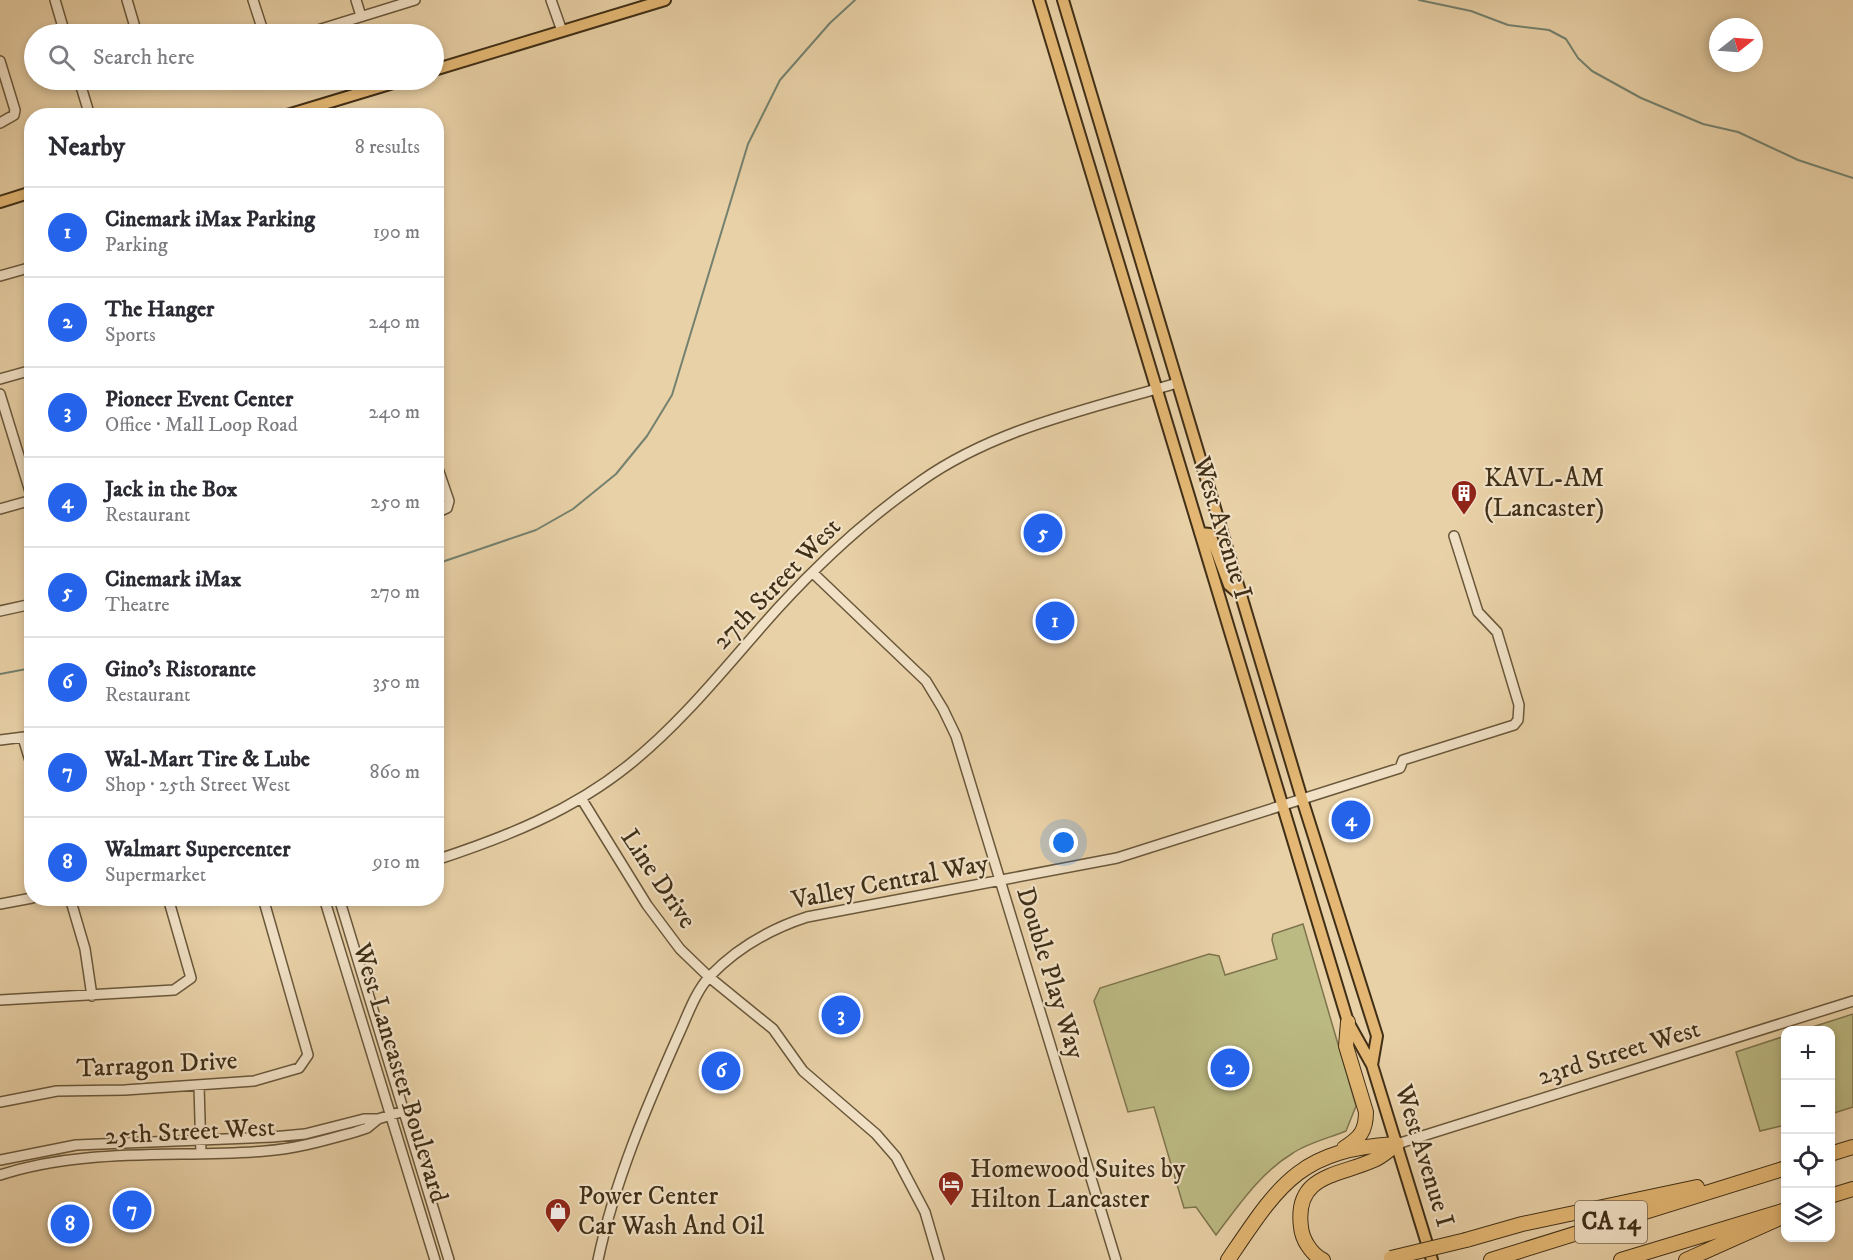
<!DOCTYPE html>
<html lang="en">
<head>
<meta charset="utf-8">
<style>
  body { margin:0; font-family:"IM FELL DW Pica",serif; background:#f7f7f7; color:#2b2b33 }
  .controls { position:absolute; right:18px; bottom:18px; display:grid; overflow:hidden; border-radius:12px; box-shadow:0 3px 9px #0003 }
  .controls button { width:54px; height:54px; display:grid; place-items:center; padding:0; border:0; border-bottom:2px solid #e1e1e2; background:#fff; color:#2b2b33; font:30px sans-serif }
  .compass { position:absolute; left:1709px; top:18px; width:54px; height:54px; border-radius:50%; background:#fff; box-shadow:0 3px 9px #0003; rotate:73deg }
  .you { position:absolute; left:1064px; top:843px; width:21px; height:21px; margin:-15px; border:4px solid #fff; border-radius:50%; background:#1a73e8; box-shadow:0 0 0 9px #1a73e833 }
  .badge { display:grid; place-items:center; width:39px; height:39px; border-radius:50%; background:#2563eb; color:#fff; font-size:20px; font-weight:700 }
  .pin { position:absolute; translate:-50% -50%; border:3px solid #fff; box-shadow:0 2px 6px #0006 }
  .list { margin:0; padding:0; list-style:none }
  h2 { display:flex; justify-content:space-between; align-items:center; height:78px; margin:0; padding:0 24px; font-size:26px }
  h2 small { font-size:20px; font-weight:400; color:#7c7c81 }
  .list li { display:grid; grid-template-columns:39px 1fr auto; gap:18px; align-items:center; box-sizing:border-box; height:90px; padding:0 24px; border-top:2px solid #e1e1e2 }
  .list b { display:block; font-size:22px; white-space:nowrap }
  .list p { margin:0; font-size:20px; white-space:nowrap; color:#7c7c81 }
  .list em { font-size:20px; font-style:normal; color:#7c7c81 }
  .icon { flex:none; width:33px; height:33px; fill:none; stroke:currentColor; stroke-width:2; stroke-linecap:round; stroke-linejoin:round }
  .map { position:relative; flex:none; width:1853px; height:1260px; overflow:hidden }
  .search { position:absolute; background:#fff; box-shadow:0 3px 9px #0003; left:24px; top:24px; width:420px; height:66px; display:flex; align-items:center; gap:15px; box-sizing:border-box; padding:0 21px; border-radius:33px; color:#7c7c81; font-size:22px }
  .panel { position:absolute; background:#fff; box-shadow:0 3px 9px #0003; left:24px; top:108px; width:420px; height:798px; border-radius:24px }
  .map>svg:first-child { display:block }
  .green { fill:#bcba83; stroke:#7e744d; stroke-width:1.5 }
  .lines { fill:none; stroke-linecap:round; stroke-linejoin:round }
  .stream { stroke:#74816f; stroke-width:2 }
  .minor-casing { stroke:#6a583b; stroke-width:12 }
  .major-casing { stroke:#402f17; stroke-width:14 }
  .highway-casing { stroke:#402f17; stroke-width:16 }
  .minor { stroke:#f1e1c6; stroke-width:9 }
  .major { stroke:#e4b874; stroke-width:10 }
  .highway { stroke:#e4b874; stroke-width:14 }
  .highway-bridge-casing { stroke:#402f17; stroke-width:16; stroke-linecap:butt }
  .highway-bridge { stroke:#e4b874; stroke-width:14 }
  .labels { text-anchor:middle; dominant-baseline:central; stroke-width:4.5; stroke-linejoin:round; paint-order:stroke }
  .shield { fill:#f1e1c6; stroke:#75644c; stroke-width:1.5 }
  .shield-label { font-size:24px; font-weight:bold; fill:#402f17 }
  .poi-label { font-size:26px; fill:#402f17; stroke:#f1e1c6; text-anchor:start }
  .street-label { font-size:26px; fill:#402f17; stroke:#f1e1c6 }
</style>
</head>
<body>
<div class="map">
<svg width="1853" height="1260" viewBox="0 0 1853 1260">
  <rect width="100%" height="100%" fill="#e9d1a7"/>
  <filter id="stains"><feTurbulence type="fractalNoise" baseFrequency=".00333" numOctaves="4"/><feColorMatrix values="0 0 0 0 .2 0 0 0 0 .09 0 0 0 0 .02 0 0 0 .5 -.17"/></filter>
  <radialGradient id="worn" r=".72"><stop offset=".6" stop-color="#630" stop-opacity="0"/><stop offset="1" stop-color="#630" stop-opacity=".3"/></radialGradient>
  <!-- green -->
  <path class="green" d="M1303,924L1356,1106L1346,1131C1329,1138 1308,1143 1293,1153C1260,1173 1239,1205 1216,1235L1196,1207L1184,1208L1154,1107L1128,1112L1094,1001L1100,988L1209,954L1219,956L1225,975L1277,959L1272,940L1273,934Z
    M1853,1014V1107L1831,1114L1830,1030H1803Z
    M1785,1036V1125L1760,1131L1736,1052Z"/>
  <g class="lines">
    <!-- stream -->
    <path class="stream" d="M1419,0L1471,11L1508,25L1549,30L1566,39L1578,58L1592,71L1641,98L1703,124L1738,132L1798,160L1853,178
      M436,564L536,530L573,509L616,474L647,436L672,395L748,144L780,80L830,23L855,0
      M0,674L32,668"/>
    <!-- minor casing -->
    <g class="minor-casing">
      <path id="minor" d="M55,0L65,34
        M127,0L137,34
        M253,0L264,34
        M356,0L361,16
        M551,0L562,31
        M305,34L415,0
        M0,61L15,110L14,115L0,123
        M79,80L90,116
        M151,80H155
        M0,276L32,267
        M0,379L32,370
        M0,394L32,498
        M436,463L449,501L447,508L436,513
        M0,509L32,500
        M813,573L926,681L943,709L956,736L1116,1260
        M0,611L32,604
        M23,738L32,767
        M0,740L32,736
        M581,798L647,905L680,949L709,977L773,1029L803,1071L876,1134L896,1157L925,1212L939,1260
        M436,860C506,837 572,811 630,764C686,719 731,660 779,607C822,560 869,517 921,481C996,428 1090,409 1177,383
        M70,898L85,949L92,996
        M324,898L435,1260
        M339,898L449,1260
        M0,904L32,898
        M0,1000L174,990L191,978L168,898
        M199,1086L201,1154
        M0,1102L57,1091L125,1090L254,1081L299,1068L308,1055L263,898
        M1397,1144L1853,1001
        M0,1160L76,1145L272,1137L305,1134L364,1119H378L404,1111
        M0,1175C85,1147 178,1158 265,1151C296,1149 326,1140 355,1132L367,1128L378,1119
        M598,1260C614,1183 646,1108 678,1036C687,1017 695,992 710,976C737,948 770,929 807,917L1117,858L1400,768L1403,760L1514,725L1518,720L1519,705L1497,632L1478,612L1454,536"/>
    </g>
    <!-- major casing -->
    <g class="major-casing">
      <path id="major" d="M1039,0L1348,1022L1372,1065L1432,1260
        M1063,0L1302,799L1377,1036L1372,1065
        M434,70L665,0
        M284,116L403,80
        M0,202L32,192
        M1200,533L1210,534L1229,585L1241,595"/>
    </g>
    <!-- highway casing -->
    <g class="highway-casing">
      <path id="highway" d="M1344,1148C1360,1138 1366,1131 1366,1112L1346,1046L1348,1022
        M1830,1154L1853,1147
        M1830,1196L1853,1189
        M1466,1240L1522,1224L1697,1187
        M1228,1260C1279,1185 1299,1149 1397,1144
        M1323,1260C1311,1254 1302,1239 1301,1227C1294,1174 1339,1176 1374,1160C1382,1157 1390,1149 1397,1144
        M1491,1260L1786,1168
        M1621,1260L1786,1210
        M1686,1260L1780,1218"/>
    </g>
    <!-- minor -->
    <use href="#minor" class="minor"/>
    <!-- major -->
    <use href="#major" class="major"/>
    <!-- highway -->
    <use href="#highway" class="highway"/>
    <!-- highway-bridge casing -->
    <g class="highway-bridge-casing">
      <path id="highway-bridge" d="M1391,1258L1466,1240"/>
    </g>
    <!-- highway-bridge -->
    <use href="#highway-bridge" class="highway-bridge"/>
  </g>
  <!-- icons -->
  <defs>
    <g id="building-pin" transform="scale(1.35)"><path d="M0 17L-7.5 6A9.5 9.5 0 1 1 7.5 6Z" fill="#8f2418" stroke="#f1e1c6"/><path d="M-4-6H4V6H1V3H-1V6H-4ZM-2.5-4.3h1.7v1.8h-1.7ZM.8-4.3h1.7v1.8H.8ZM-2.5-1h1.7V.8h-1.7ZM.8-1h1.7V.8H.8Z" fill="#fff"/></g>
    <g id="hotel-pin" transform="scale(1.35)"><path d="M0 17L-7.5 6A9.5 9.5 0 1 1 7.5 6Z" fill="#8f2418" stroke="#f1e1c6"/><path d="M-6-4.5h1.5V1H6V5H4.5V3h-9V5H-6ZM-4 0a1.8 1.8 0 1 1 3.6 0ZM.5 0V-2.5h3Q6-2.5 6 0Z" fill="#fff"/></g>
    <g id="shop-pin" transform="scale(1.35)"><path d="M0 17L-7.5 6A9.5 9.5 0 1 1 7.5 6Z" fill="#8f2418" stroke="#f1e1c6"/><path d="M-5-2.5h2.3a2.7 3.5 0 0 1 5.4 0H5L5.5 6h-11ZM-1.5-2.5h3a1.5 2.3 0 0 0-3 0Z" fill="#fff"/></g>
  </defs>
  <g fill-rule="evenodd">
    <use href="#building-pin" x="1464" y="493"/>
    <use href="#hotel-pin" x="951" y="1184"/>
    <use href="#shop-pin" x="558" y="1211"/>
  </g>
  <g class="labels">
    <!-- shield labels -->
    <rect class="shield" x="1575" y="1201" width="72" height="42" rx="4.5"/>
    <g class="shield-label">
      <text x="1611" y="1222">CA 14</text>
    </g>
    <!-- poi labels -->
    <g class="poi-label">
      <text x="1484" y="478">KAVL-AM<tspan x="1484" dy="30">(Lancaster)</tspan></text>
      <text x="970" y="1169">Homewood Suites by<tspan x="970" dy="30">Hilton Lancaster</tspan></text>
      <text x="578" y="1196">Power Center<tspan x="578" dy="30">Car Wash And Oil</tspan></text>
    </g>
    <!-- street labels -->
    <g class="street-label">
      <text transform="translate(1222 528) rotate(73)">West Avenue I</text>
      <text transform="translate(777 584) rotate(-46)">27th Street West</text>
      <text transform="translate(658 879) rotate(56)">Line Drive</text>
      <text transform="translate(890 882) rotate(-11)">Valley Central Way</text>
      <text transform="translate(1050 973) rotate(73)">Double Play Way</text>
      <text transform="translate(1619 1053) rotate(-17)">23rd Street West</text>
      <text transform="translate(157 1065) rotate(-3)">Tarragon Drive</text>
      <text transform="translate(400 1073) rotate(73)">West Lancaster Boulevard</text>
      <text transform="translate(190 1132) rotate(-3)">25th Street West</text>
      <text transform="translate(1424 1156) rotate(73)">West Avenue I</text>
    </g>
  </g>
  <rect width="100%" height="100%" filter="url(#stains)"/>
  <rect width="100%" height="100%" fill="url(#worn)"/>
</svg>
<div class="controls">
<button>+</button>
<button>−</button>
<button><svg class="icon" aria-label="locate" viewBox="0 0 24 24"><circle cx="12" cy="12" r="6"/><path d="M12 2v4M12 18v4M2 12h4M18 12h4"/></svg></button>
<button><svg class="icon" aria-label="layers" viewBox="0 0 24 24"><path d="M12 4l9 5-9 5-9-5zM3 14l9 5 9-5"/></svg></button>
</div>
<svg class="compass" viewBox="-18 -18 36 36"><path d="M0-13l5 13h-10z" fill="#e53935"/><path d="M0 13l5-13h-10z" fill="#7c7c81"/></svg>
<div class="you"></div>
<div class="pin badge" style="left:1055px;top:621px">1</div>
<div class="pin badge" style="left:1230px;top:1068px">2</div>
<div class="pin badge" style="left:841px;top:1015px">3</div>
<div class="pin badge" style="left:1351px;top:820px">4</div>
<div class="pin badge" style="left:1043px;top:533px">5</div>
<div class="pin badge" style="left:721px;top:1071px">6</div>
<div class="pin badge" style="left:132px;top:1210px">7</div>
<div class="pin badge" style="left:70px;top:1224px">8</div>
<div class="search"><svg class="icon" aria-label="search" viewBox="0 0 24 24"><circle cx="10" cy="10" r="6"/><path d="M15 15l6 6"/></svg>Search here</div>
<section class="panel">
<h2>Nearby<small>8 results</small></h2>
<ul class="list">
<li><span class="badge">1</span><div><b>Cinemark iMax Parking</b><p>Parking</p></div><em>190 m</em></li>
<li><span class="badge">2</span><div><b>The Hanger</b><p>Sports</p></div><em>240 m</em></li>
<li><span class="badge">3</span><div><b>Pioneer Event Center</b><p>Office · Mall Loop Road</p></div><em>240 m</em></li>
<li><span class="badge">4</span><div><b>Jack in the Box</b><p>Restaurant</p></div><em>250 m</em></li>
<li><span class="badge">5</span><div><b>Cinemark iMax</b><p>Theatre</p></div><em>270 m</em></li>
<li><span class="badge">6</span><div><b>Gino's Ristorante</b><p>Restaurant</p></div><em>350 m</em></li>
<li><span class="badge">7</span><div><b>Wal-Mart Tire &amp; Lube</b><p>Shop · 25th Street West</p></div><em>860 m</em></li>
<li><span class="badge">8</span><div><b>Walmart Supercenter</b><p>Supermarket</p></div><em>910 m</em></li>
</ul>
</section>
</div>
</body>
</html>
